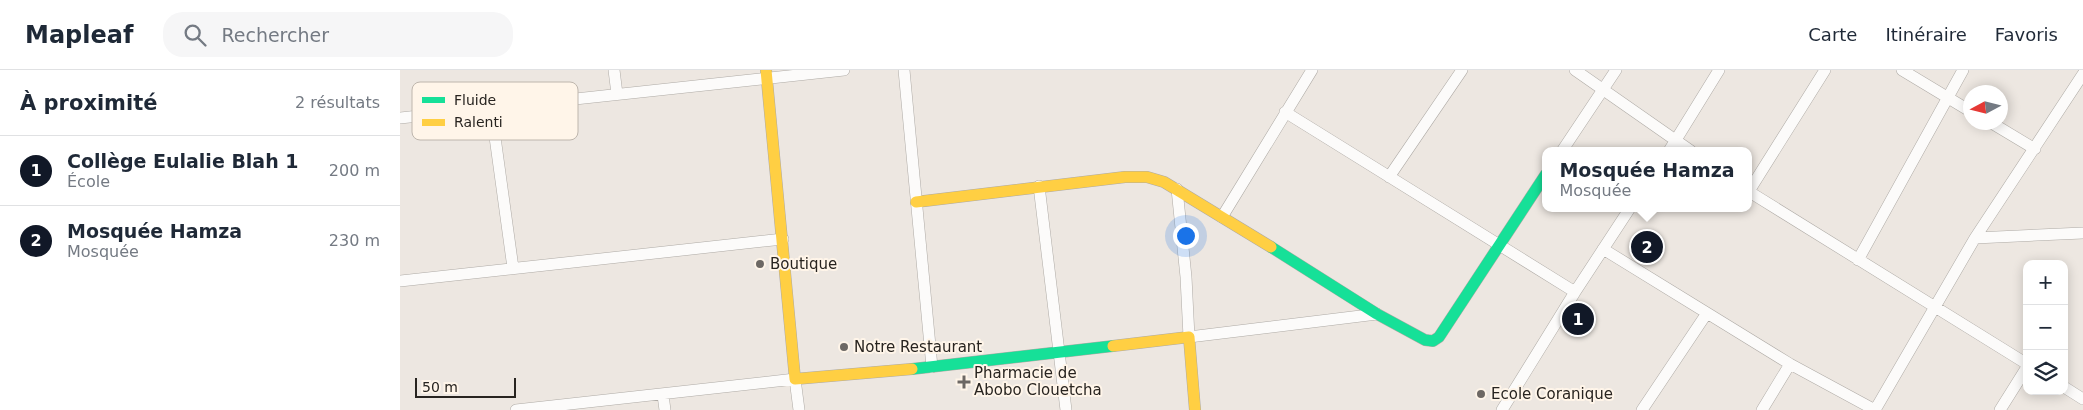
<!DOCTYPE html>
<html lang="fr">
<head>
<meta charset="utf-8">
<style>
  body { margin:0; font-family:"DejaVu Sans",sans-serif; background:#f6f6f7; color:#1f2937 }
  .controls { position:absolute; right:15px; bottom:15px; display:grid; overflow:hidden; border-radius:10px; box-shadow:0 2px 12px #0003 }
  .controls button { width:45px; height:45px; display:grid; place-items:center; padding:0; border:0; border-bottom:1px solid #e0e1e3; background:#fff; color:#1f2937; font:25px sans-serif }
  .compass { position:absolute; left:1563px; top:15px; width:45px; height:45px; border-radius:50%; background:#fff; box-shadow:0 2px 12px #0003; rotate:263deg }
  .scale { position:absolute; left:15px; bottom:12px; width:101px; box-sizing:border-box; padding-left:5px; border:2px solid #282420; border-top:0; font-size:14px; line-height:18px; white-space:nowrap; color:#282420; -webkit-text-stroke:4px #fff5e9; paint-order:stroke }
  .you { position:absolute; left:785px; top:165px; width:18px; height:18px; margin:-12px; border:4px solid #fff; border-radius:50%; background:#1a73e8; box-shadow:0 0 0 8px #1a73e833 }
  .badge { display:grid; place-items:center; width:32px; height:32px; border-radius:50%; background:#111827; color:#fff; font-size:16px; font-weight:700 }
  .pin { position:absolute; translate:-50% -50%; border:2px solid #fff; box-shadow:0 1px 5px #0006 }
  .popup { position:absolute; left:1142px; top:77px; width:210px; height:65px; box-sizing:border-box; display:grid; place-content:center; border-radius:10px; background:#fff; filter:drop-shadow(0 1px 4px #0005); font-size:16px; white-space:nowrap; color:#747a83 }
  .popup b { font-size:19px; color:#1f2937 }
  .popup::after { content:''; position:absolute; left:50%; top:100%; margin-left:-10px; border:10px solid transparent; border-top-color:#fff }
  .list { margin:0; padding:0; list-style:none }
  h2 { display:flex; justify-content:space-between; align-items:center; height:65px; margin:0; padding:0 20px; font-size:21px }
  h2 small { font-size:16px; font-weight:400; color:#747a83 }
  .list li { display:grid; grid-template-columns:32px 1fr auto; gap:15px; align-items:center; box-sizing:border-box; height:70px; padding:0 20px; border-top:1px solid #e0e1e3 }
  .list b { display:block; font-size:19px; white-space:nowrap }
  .list p { margin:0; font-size:16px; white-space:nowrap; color:#747a83 }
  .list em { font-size:16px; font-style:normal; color:#747a83 }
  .icon { flex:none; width:28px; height:28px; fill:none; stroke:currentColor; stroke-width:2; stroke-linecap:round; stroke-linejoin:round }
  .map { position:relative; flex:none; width:1683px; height:340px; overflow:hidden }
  header { display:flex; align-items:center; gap:30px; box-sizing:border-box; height:70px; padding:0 25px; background:#fff; border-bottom:1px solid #e0e1e3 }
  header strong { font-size:24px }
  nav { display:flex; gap:28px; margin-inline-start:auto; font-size:18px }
  .search { width:350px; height:45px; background:#f6f6f7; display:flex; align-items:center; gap:12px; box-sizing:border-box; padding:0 18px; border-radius:20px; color:#747a83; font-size:19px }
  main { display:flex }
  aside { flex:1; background:#fff }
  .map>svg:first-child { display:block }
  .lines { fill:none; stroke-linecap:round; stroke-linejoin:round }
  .street-casing { stroke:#aeaaa5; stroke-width:12 }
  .fast-casing { stroke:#aeaaa5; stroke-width:12 }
  .slow-casing { stroke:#aeaaa5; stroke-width:12 }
  .street { stroke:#fcfbfa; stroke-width:11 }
  .fast { stroke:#16e098; stroke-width:11 }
  .slow { stroke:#ffcf43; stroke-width:11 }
  .poi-dot { fill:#6d6864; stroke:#fff5e9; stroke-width:2 }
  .labels { text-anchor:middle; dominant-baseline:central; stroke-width:4; stroke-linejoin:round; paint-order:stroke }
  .poi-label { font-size:15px; fill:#282420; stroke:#fff5e9; text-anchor:start }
  .key { fill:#fff5e9; stroke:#beb6ad; stroke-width:1 }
  .key-label { font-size:14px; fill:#282420 }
</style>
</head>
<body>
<header>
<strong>Mapleaf</strong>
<div class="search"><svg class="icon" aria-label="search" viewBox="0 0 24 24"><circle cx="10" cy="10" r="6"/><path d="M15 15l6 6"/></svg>Rechercher</div>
<nav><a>Carte</a><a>Itinéraire</a><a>Favoris</a></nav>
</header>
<main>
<aside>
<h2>À proximité<small>2 résultats</small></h2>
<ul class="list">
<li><span class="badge">1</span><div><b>Collège Eulalie Blah 1</b><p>École</p></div><em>200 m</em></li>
<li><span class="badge">2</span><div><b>Mosquée Hamza</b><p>Mosquée</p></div><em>230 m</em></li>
</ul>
</aside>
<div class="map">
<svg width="1683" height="340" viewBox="0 0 1683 340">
  <rect width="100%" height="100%" fill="#ede7e1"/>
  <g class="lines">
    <!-- street casing -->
    <g class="street-casing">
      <path id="street" d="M214,0L217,24
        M504,0L532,297
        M1175,0L1291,81
        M1502,0L1570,41
        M91,38L113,198
        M885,42L1175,222
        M0,48L444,0
        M1590,52L1635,79
        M1162,81L1216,0
        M1269,81L1319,0
        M989,107L1062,0
        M639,116L666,340
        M777,119L786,207L789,267L977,244
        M1348,121L1627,294
        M1349,121L1425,0
        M822,147L912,0
        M1575,168L1683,163
        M1203,179L1390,294L1475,340
        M1458,190L1563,0
        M0,211L383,169
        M1664,317L1683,329
        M263,325L265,340
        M116,340L395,309L399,340
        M1102,340L1175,222L1230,138
        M1242,340L1307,243
        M1362,340L1390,294
        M1475,340L1575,168L1683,4
        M1600,340L1627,297"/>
    </g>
    <!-- fast casing -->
    <g class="fast-casing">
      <path id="fast" d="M871,177L977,244L1025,270L1033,271L1039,267L1146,104
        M512,299L713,276"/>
    </g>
    <!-- slow casing -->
    <g class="slow-casing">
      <path id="slow" d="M366,0L395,309L512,299
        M516,132L725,107H747L764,112L871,177
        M713,276L789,267L795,340"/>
    </g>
    <!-- street -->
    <use href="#street" class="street"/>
    <!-- fast -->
    <use href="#fast" class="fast"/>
    <!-- slow -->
    <use href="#slow" class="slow"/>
  </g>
  <!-- markers -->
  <g class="poi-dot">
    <circle cx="360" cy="194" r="5"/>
    <circle cx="444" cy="277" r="5"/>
    <path d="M561.5 304.5h5v5h5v5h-5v5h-5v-5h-5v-5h5z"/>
    <circle cx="1081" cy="324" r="5"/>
  </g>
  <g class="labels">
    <!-- poi labels -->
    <g class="poi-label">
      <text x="370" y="194">Boutique</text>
      <text x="454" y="277">Notre Restaurant</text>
      <text x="574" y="303">Pharmacie de<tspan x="574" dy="17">Abobo Clouetcha</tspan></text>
      <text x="1091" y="324">Ecole Coranique</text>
    </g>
  </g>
  <!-- legend -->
  <rect x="12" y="12" width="166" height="58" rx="8" class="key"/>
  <rect x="22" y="27" width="23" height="6" fill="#16e098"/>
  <rect x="22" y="49" width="23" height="7" fill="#ffcf43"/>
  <g class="key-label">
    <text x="54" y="35">Fluide</text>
    <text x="54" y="57">Ralenti</text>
  </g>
</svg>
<div class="controls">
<button>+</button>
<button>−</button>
<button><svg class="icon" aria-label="layers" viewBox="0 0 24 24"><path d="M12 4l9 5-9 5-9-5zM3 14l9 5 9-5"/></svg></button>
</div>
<svg class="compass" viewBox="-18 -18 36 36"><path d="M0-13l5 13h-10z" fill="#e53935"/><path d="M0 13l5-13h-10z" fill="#747a83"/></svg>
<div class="scale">50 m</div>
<div class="you"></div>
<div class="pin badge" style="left:1178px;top:249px">1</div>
<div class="pin badge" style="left:1247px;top:177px">2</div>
<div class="popup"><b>Mosquée Hamza</b>Mosquée</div>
</div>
</main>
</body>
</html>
